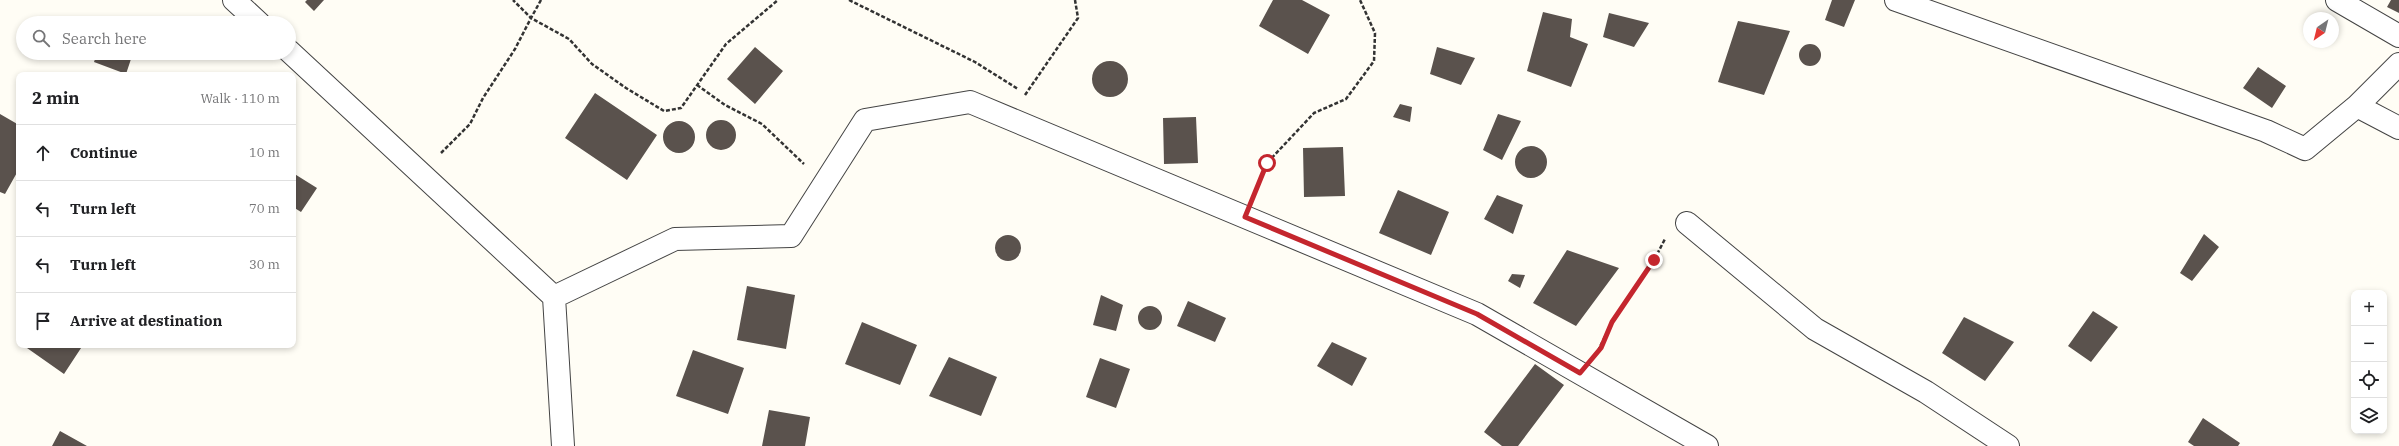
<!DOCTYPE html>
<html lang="en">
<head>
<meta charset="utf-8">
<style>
  body { margin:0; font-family:"IBM Plex Serif",serif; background:#f2f2f2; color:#202124 }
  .controls { position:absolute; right:12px; bottom:12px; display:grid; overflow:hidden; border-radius:8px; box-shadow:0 2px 6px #0003 }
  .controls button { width:36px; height:36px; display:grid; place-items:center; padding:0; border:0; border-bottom:1px solid #e0e0e0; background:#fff; color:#202124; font:20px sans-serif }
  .compass { position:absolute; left:2303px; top:12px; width:36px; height:36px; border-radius:50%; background:#fff; box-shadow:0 2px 6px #0003; rotate:215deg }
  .stop { position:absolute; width:12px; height:12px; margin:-9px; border:3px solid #c4262e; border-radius:50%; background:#fff }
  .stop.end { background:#c4262e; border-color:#fff; box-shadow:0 1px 4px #0008 }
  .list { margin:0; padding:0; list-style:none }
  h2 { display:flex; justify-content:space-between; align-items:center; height:52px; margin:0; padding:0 16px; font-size:17px }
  h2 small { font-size:13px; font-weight:400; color:#757577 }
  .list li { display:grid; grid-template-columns:26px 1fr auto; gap:12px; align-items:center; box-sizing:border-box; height:56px; padding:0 16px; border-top:1px solid #e0e0e0 }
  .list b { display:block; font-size:15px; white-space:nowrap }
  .list em { font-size:13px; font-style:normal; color:#757577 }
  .icon { flex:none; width:22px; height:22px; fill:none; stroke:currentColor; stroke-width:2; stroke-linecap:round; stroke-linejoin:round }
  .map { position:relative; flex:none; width:2399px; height:446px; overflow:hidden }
  .search { position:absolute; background:#fff; box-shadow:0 2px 6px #0003; left:16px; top:16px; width:280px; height:44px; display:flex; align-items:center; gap:10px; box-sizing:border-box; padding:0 14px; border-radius:22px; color:#757577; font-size:15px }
  .panel { position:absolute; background:#fff; box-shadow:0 2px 6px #0003; left:16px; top:72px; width:280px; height:276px; border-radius:8px }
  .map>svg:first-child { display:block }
  .building { fill:#5a524d }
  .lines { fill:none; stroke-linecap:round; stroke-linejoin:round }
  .minor-casing { stroke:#444; stroke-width:24 }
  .path { stroke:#333; stroke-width:2.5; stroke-dasharray:4 2; stroke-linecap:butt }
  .minor { stroke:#fff; stroke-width:22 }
  .route { stroke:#c4262e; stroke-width:5 }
</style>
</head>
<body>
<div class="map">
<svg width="2399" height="446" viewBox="0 0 2399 446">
  <rect width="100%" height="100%" fill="#fffdf5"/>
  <!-- building -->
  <path class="building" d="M307,0H324L314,11L305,2Z
    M1273,0H1302L1330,15L1308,54L1259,26Z
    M1832,0H1855L1844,27L1825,20Z
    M2391,0H2399V13L2387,7Z
    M1543,12L1572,19L1570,37L1588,44L1571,87L1527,71Z
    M1609,13L1649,23L1634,47L1603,37Z
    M1738,21L1790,31L1764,95L1718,82Z
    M1799 55a11 11 0 1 1 22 0a11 11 0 1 1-22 0Z
    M755,47L783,71L755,104L727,79Z
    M1437,47L1475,58L1461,85L1430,74Z
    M97,53H133L126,74L94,62Z
    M1092 79a18 18 0 1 1 36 0a18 18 0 1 1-36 0Z
    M2258,67L2286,86L2272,108L2243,88Z
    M595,93L657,135L627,180L565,138Z
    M1400,104L1412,107L1410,122L1393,117Z
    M0,114L19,125V169L5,194L0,192Z
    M1498,114L1521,121L1502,160L1483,150Z
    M1196,117L1198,163L1164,164L1163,118Z
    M706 135a15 15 0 1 1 30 0a15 15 0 1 1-30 0Z
    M663 137a16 16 0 1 1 32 0a16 16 0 1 1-32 0Z
    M1515 162a16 16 0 1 1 32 0a16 16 0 1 1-32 0Z
    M1343,147L1345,196L1304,197L1303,148Z
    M293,173L317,188L301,212L293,207Z
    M1398,190L1449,212L1431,255L1379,233Z
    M1497,195L1523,205L1513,234L1484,219Z
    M2204,234L2219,247L2192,281L2180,273Z
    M995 248a13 13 0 1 1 26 0a13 13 0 1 1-26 0Z
    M1567,250L1619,268L1576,326L1533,303Z
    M1512,274L1525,275L1520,288L1508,281Z
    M747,286L795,295L786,349L737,340Z
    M1101,295L1123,305L1116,331L1093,325Z
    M1188,301L1226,318L1215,342L1177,326Z
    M1138 318a12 12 0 1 1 24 0a12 12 0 1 1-24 0Z
    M2093,311L2118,327L2091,362L2068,346Z
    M1964,317L2014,342L1985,381L1942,353Z
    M862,322L917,345L900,385L845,364Z
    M1332,342L1367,358L1352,386L1317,366Z
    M29,345H83L64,374L27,348Z
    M693,350L744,368L728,414L676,396Z
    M949,357L997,377L981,416L929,396Z
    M1100,358L1130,369L1116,408L1086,397Z
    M1535,364L1564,385L1518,446H1502L1484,432Z
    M769,410L810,417L805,446H762Z
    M2203,418L2240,443L2238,446H2194L2188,442Z
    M60,431L87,446H52Z"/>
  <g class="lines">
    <!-- minor casing -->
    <g class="minor-casing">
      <path id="minor" d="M234,0L259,23
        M1896,0L2266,131L2305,149L2357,106L2399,128
        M2337,0L2399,36
        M289,51L554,297L563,446
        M2357,106L2399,64
        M1687,223L1815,329L1926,392L2008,446
        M554,297L675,239L791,236L865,120L970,102L1477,314L1707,446"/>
    </g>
    <!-- path -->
    <path class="path" d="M541,0L531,18L569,39L592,64L626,88L664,111L681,108L726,44L778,0
      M849,0L975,62L1018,89
      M697,85L725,105L762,124L804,164
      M1025,95L1078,18L1075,0
      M441,153L470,124L483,98L515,49L531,18L513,0
      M1256,190L1267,163L1314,113L1346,99L1374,61L1375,33L1360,0
      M1598,351L1612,322L1654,260L1665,239"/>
    <!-- minor -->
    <use href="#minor" class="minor"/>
  </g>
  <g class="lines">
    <!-- route -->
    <path class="route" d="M1267,163L1245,217L1477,314L1580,373L1601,348L1612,322L1654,260"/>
  </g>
</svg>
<div class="controls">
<button>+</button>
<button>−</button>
<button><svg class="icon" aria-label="locate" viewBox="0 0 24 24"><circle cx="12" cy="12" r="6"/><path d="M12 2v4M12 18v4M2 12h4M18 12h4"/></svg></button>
<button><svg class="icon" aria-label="layers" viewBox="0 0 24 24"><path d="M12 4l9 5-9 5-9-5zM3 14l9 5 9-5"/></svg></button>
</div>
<svg class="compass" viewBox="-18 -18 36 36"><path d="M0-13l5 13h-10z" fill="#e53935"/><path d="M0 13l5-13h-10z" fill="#757577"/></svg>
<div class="stop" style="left:1267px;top:163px"></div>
<div class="stop end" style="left:1654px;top:260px"></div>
<div class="search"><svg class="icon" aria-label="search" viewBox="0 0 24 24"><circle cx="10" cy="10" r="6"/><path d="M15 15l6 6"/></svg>Search here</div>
<section class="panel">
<h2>2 min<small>Walk · 110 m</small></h2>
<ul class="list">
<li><svg class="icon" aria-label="ahead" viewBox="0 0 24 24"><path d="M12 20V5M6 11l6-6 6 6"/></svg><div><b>Continue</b></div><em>10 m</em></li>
<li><svg class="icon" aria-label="left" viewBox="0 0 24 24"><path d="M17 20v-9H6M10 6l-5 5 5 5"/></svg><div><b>Turn left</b></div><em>70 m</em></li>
<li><svg class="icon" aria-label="left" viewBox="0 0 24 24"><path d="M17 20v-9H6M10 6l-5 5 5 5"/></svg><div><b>Turn left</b></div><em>30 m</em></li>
<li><svg class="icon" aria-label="arrive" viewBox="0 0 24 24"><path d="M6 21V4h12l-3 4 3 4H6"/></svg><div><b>Arrive at destination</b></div></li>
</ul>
</section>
</div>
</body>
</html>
